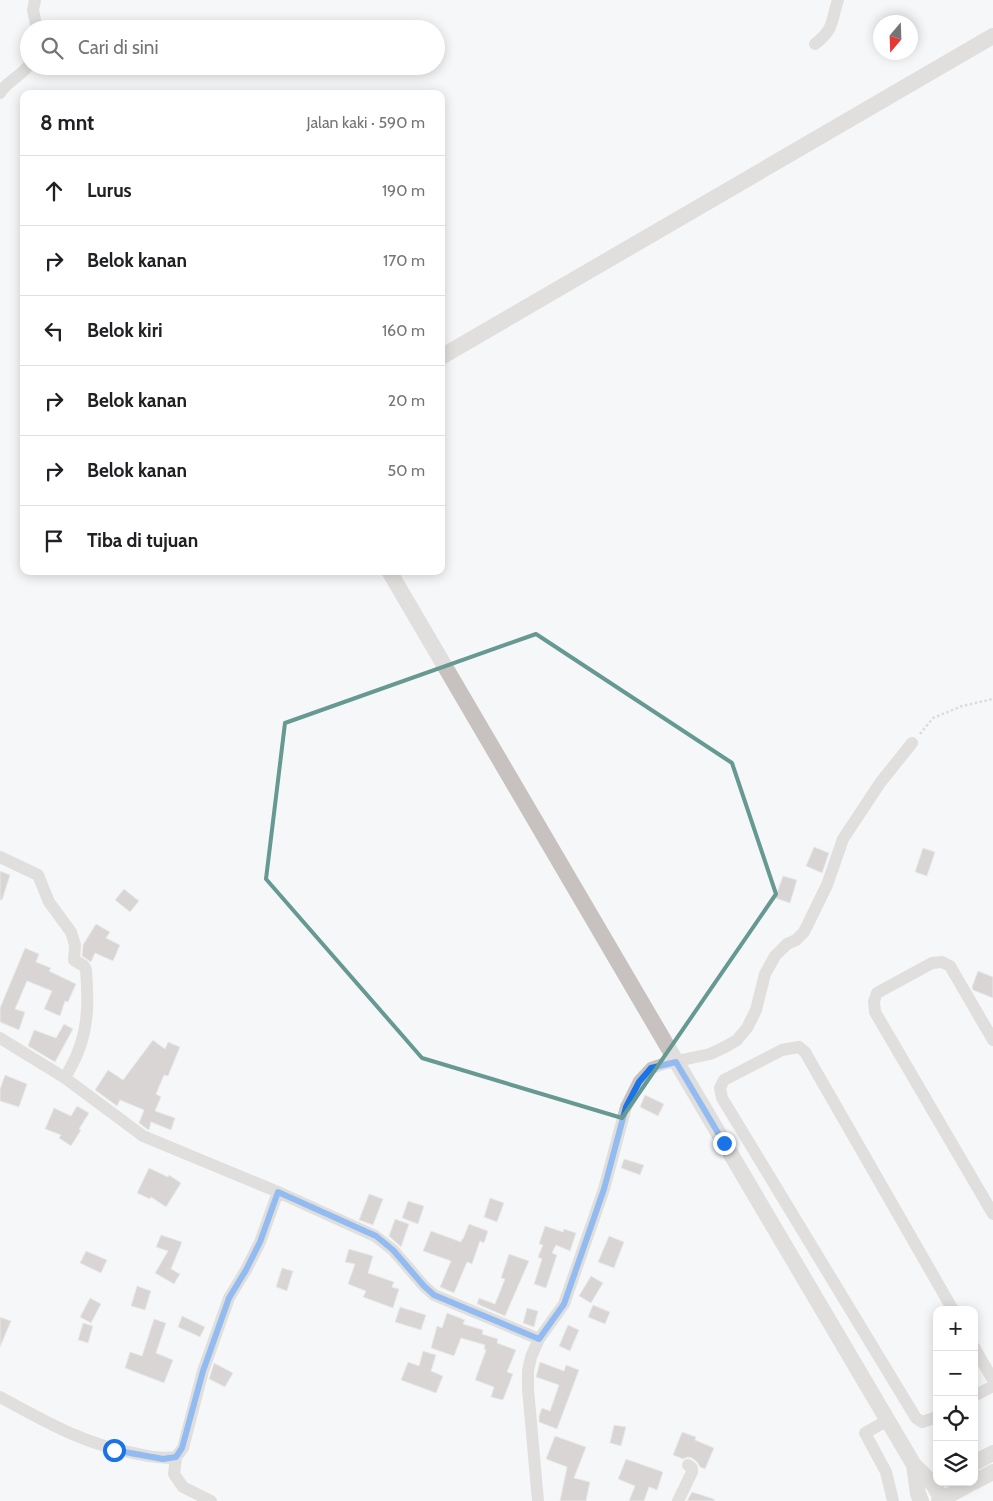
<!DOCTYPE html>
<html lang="id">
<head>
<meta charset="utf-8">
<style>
  body { margin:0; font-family:Cabin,sans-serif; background:#f6f6f6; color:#202124 }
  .controls { position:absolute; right:15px; bottom:15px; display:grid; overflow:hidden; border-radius:10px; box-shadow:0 2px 12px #0003 }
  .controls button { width:45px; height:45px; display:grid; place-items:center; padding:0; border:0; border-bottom:1px solid #e0e0e0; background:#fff; color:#202124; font:25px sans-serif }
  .compass { position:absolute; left:873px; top:15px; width:45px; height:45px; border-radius:50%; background:#fff; box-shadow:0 2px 12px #0003; rotate:199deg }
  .stop { position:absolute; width:15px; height:15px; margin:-11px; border:4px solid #1a73e8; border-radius:50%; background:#fff }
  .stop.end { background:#1a73e8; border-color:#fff; box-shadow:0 1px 5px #0008 }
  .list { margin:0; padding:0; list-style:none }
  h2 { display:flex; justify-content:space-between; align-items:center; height:65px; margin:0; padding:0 20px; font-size:21px }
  h2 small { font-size:16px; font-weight:400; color:#757577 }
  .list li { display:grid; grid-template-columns:32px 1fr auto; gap:15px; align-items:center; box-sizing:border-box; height:70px; padding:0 20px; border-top:1px solid #e0e0e0 }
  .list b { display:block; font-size:19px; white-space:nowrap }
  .list em { font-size:16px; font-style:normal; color:#757577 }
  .icon { flex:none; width:28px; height:28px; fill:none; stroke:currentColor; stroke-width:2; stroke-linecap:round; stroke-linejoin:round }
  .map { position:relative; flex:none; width:993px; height:1501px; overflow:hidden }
  .search { position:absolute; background:#fff; box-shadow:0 2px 12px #0003; left:20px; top:20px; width:425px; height:55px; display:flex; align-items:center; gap:12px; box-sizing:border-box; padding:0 18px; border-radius:28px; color:#757577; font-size:19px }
  .panel { position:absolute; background:#fff; box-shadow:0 2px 12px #0003; left:20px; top:90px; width:425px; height:485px; border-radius:10px }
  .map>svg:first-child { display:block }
  .building { fill:#b6aba9; stroke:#d8d9da }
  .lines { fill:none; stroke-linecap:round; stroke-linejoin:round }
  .path { stroke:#bfbbba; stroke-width:2.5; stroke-dasharray:2.5 2.5; stroke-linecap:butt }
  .minor { stroke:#c7c1bf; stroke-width:12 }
  .tertiary { stroke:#c7c1bf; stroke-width:16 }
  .route { stroke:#1a73e8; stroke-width:6 }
  .marked { fill:none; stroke:#659992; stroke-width:4; stroke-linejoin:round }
</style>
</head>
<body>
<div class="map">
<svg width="993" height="1501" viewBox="0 0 993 1501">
  <rect width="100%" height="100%" fill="#f6f7f8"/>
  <!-- building -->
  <path class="building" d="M814,847L829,853L822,873L806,866Z
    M923,848L935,852L927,876L915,872Z
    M0,871L10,875L2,900H0Z
    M783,876L797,880L790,903L775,898Z
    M124,889L139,901L130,912L115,900Z
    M96,924L110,932L106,938L120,945L113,961L95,953L91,962L82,956L83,945Z
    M25,948L39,954L36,962L51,968L49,971L76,984L68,1002L65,1001L60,1016L44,1009L52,991L27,981L15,1009L25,1012L19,1030L0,1022V1008Z
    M978,971L993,977V998L973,990L972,987Z
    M64,1024L73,1029L55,1062L28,1046L34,1030L56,1038Z
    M153,1040L165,1049L168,1042L180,1047L168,1076L164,1075L156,1094L161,1097L155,1111L175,1118L171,1130L151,1122L149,1130L147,1129L139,1123L144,1110L120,1100L117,1106L95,1090L108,1070L123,1080Z
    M5,1075L27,1084L19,1107L0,1101V1089Z
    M645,1095L664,1104L658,1116L640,1107Z
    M77,1106L89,1113L79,1129L81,1130L71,1146L59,1138L61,1135L45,1129L54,1108L71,1116Z
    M624,1159L644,1165L640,1175L621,1168Z
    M149,1168L168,1177L169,1175L181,1183L166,1207L151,1197L150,1199L137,1193Z
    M369,1194L383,1199L373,1225L359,1220Z
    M490,1198L504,1203L497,1222L484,1217Z
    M408,1201L424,1206L418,1224L402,1218Z
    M395,1219L409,1224L401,1247L389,1236Z
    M469,1224L488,1231L484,1243L480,1241L472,1264L467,1262L454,1293L440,1287L451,1261L423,1251L431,1231L461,1242L462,1239H463Z
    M545,1226L563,1232L564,1229L576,1233L570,1251L556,1245L552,1253L557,1255L546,1288L534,1284L542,1259L538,1257L543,1245L539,1244Z
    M161,1235L182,1242L171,1269L180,1274L174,1284L155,1273L168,1251L156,1247Z
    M609,1236L624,1242L614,1268L598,1262Z
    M349,1249L373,1256L368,1273L394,1282L392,1287L399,1289L393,1308L363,1297L366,1291L348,1284L355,1264L345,1262Z
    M86,1251L107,1260L101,1273L80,1263Z
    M509,1254L529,1261L505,1316L477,1304L479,1298L495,1304L505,1279L501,1278Z
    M282,1268L293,1271L287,1291L276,1287Z
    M591,1276L603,1283L591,1303L579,1296Z
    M137,1286L151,1291L145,1310L131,1306Z
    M90,1298L101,1304L91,1323L80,1317Z
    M593,1305L610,1312L605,1324L588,1317Z
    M400,1307L426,1315L421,1330L395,1322Z
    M527,1308L538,1311L534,1327L523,1323Z
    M447,1313L465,1320L463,1324L483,1330L482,1334L498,1339L497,1343L516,1350L507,1372L513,1374L503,1400L491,1397L494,1387L475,1380L486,1350L484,1349L485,1345L461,1338L454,1356L431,1348L437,1326L442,1328Z
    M182,1316L205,1327L200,1337L178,1327Z
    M0,1317L11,1321L0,1347Z
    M154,1319L166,1323L156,1353L173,1360L164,1383L125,1368L130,1352L142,1356Z
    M83,1323L93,1326L88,1343L78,1340Z
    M568,1325L579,1330L570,1351L559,1346Z
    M423,1351L436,1355L431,1371L443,1376L436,1393L401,1380L408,1362L419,1366Z
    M540,1362L564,1371L566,1365L579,1370L557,1429L539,1422V1416L542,1408L550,1411L559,1385L536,1377Z
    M214,1363L233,1373L225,1387L209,1379Z
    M614,1425L626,1427L621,1446L610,1443Z
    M682,1432L696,1437L695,1440L714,1448L705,1469L700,1467L697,1462L692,1458L688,1457L683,1459L673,1455Z
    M555,1436L586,1447L574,1478L590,1482L586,1501H560L567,1467L546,1459Z
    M626,1459L663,1472L657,1490L649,1487L644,1501H629L635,1486L618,1479Z
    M692,1492L714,1499V1501H687Z"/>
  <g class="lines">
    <!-- path -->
    <path class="path" d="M920,734L933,718L962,706L993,699"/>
    <!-- minor -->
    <path class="minor" d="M35,0L33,10L37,29
      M815,44C835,29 831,20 838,0
      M0,93C7,81 20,77 29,65
      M0,857L38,875L49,902L71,932L75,945L74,960L84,966L86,970C88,997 89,1023 79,1049C76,1059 70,1068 65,1078
      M0,1038L65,1078L143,1136L278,1192L375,1236L393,1250L424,1286L434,1295L539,1339
      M993,1040L950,966L942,962L932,963L877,993L874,1001L875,1012L993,1214
      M974,1347L993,1380
      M974,1396L993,1386
      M0,1397C46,1422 85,1445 138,1454C151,1457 162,1459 176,1457L183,1448L203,1371L229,1298L246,1270L260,1242L278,1192
      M937,1417L922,1422L916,1418L722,1098L720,1088L724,1080L782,1050L799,1047L805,1052L953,1310
      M888,1420L865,1433L886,1472L893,1501
      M176,1457L174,1474L183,1487L211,1501
      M538,1501L528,1389V1371L531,1357L539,1339L564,1304L604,1189L626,1107L639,1081L651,1068L663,1064L710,1054L725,1047L737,1040L747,1028L756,1010L765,974L775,956L787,944L796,940L804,932L827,885L843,839L880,783L912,743
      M678,1501L692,1472V1468L688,1465"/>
    <!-- tertiary -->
    <path class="tertiary" d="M441,357L993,36
      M389,571L676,1061L914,1465L933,1484L943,1501
      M974,1463L993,1453
      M914,1465L918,1494L921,1501
      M974,1482L993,1472
      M939,1501L973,1482"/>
  </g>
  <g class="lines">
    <!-- route -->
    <path class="route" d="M114,1450L163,1459L176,1457L182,1448L203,1371L229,1298L246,1270L260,1242L278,1192L376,1236L393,1250L424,1286L434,1295L539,1339L564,1304L604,1189L626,1107L639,1082L651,1068L676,1062L724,1143"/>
  </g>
  <!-- marked area -->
  <path d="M0 0H993V1501H0ZM536,634L732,763L776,894L622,1118L422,1058L266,879L285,723Z" fill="#f6f7f8" fill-opacity=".55" fill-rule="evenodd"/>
  <path class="marked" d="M536,634L732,763L776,894L622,1118L422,1058L266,879L285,723Z"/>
</svg>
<div class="controls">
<button>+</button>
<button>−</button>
<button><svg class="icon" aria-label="locate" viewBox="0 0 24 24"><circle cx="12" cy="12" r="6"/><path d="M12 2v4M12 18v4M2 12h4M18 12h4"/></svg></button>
<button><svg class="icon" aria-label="layers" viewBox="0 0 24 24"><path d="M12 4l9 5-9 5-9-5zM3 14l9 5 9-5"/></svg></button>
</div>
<svg class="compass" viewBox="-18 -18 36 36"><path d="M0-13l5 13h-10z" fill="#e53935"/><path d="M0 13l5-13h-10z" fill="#757577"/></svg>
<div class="stop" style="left:114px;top:1450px"></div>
<div class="stop end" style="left:724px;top:1143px"></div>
<div class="search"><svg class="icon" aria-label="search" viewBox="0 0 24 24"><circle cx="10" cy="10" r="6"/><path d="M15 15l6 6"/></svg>Cari di sini</div>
<section class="panel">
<h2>8 mnt<small>Jalan kaki · 590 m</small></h2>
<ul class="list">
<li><svg class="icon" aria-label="ahead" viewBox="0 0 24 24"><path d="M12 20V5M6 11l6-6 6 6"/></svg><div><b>Lurus</b></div><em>190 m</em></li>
<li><svg class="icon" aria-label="right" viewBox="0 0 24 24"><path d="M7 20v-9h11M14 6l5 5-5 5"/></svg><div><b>Belok kanan</b></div><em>170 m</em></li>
<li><svg class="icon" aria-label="left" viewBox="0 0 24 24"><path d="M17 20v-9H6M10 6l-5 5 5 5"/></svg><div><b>Belok kiri</b></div><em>160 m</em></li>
<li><svg class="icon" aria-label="right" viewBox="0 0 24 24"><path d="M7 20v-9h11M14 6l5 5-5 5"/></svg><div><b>Belok kanan</b></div><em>20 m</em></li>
<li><svg class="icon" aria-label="right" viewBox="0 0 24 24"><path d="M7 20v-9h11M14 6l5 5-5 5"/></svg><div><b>Belok kanan</b></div><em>50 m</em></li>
<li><svg class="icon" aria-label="arrive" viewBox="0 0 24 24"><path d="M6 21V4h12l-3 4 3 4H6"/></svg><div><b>Tiba di tujuan</b></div></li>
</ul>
</section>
</div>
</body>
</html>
